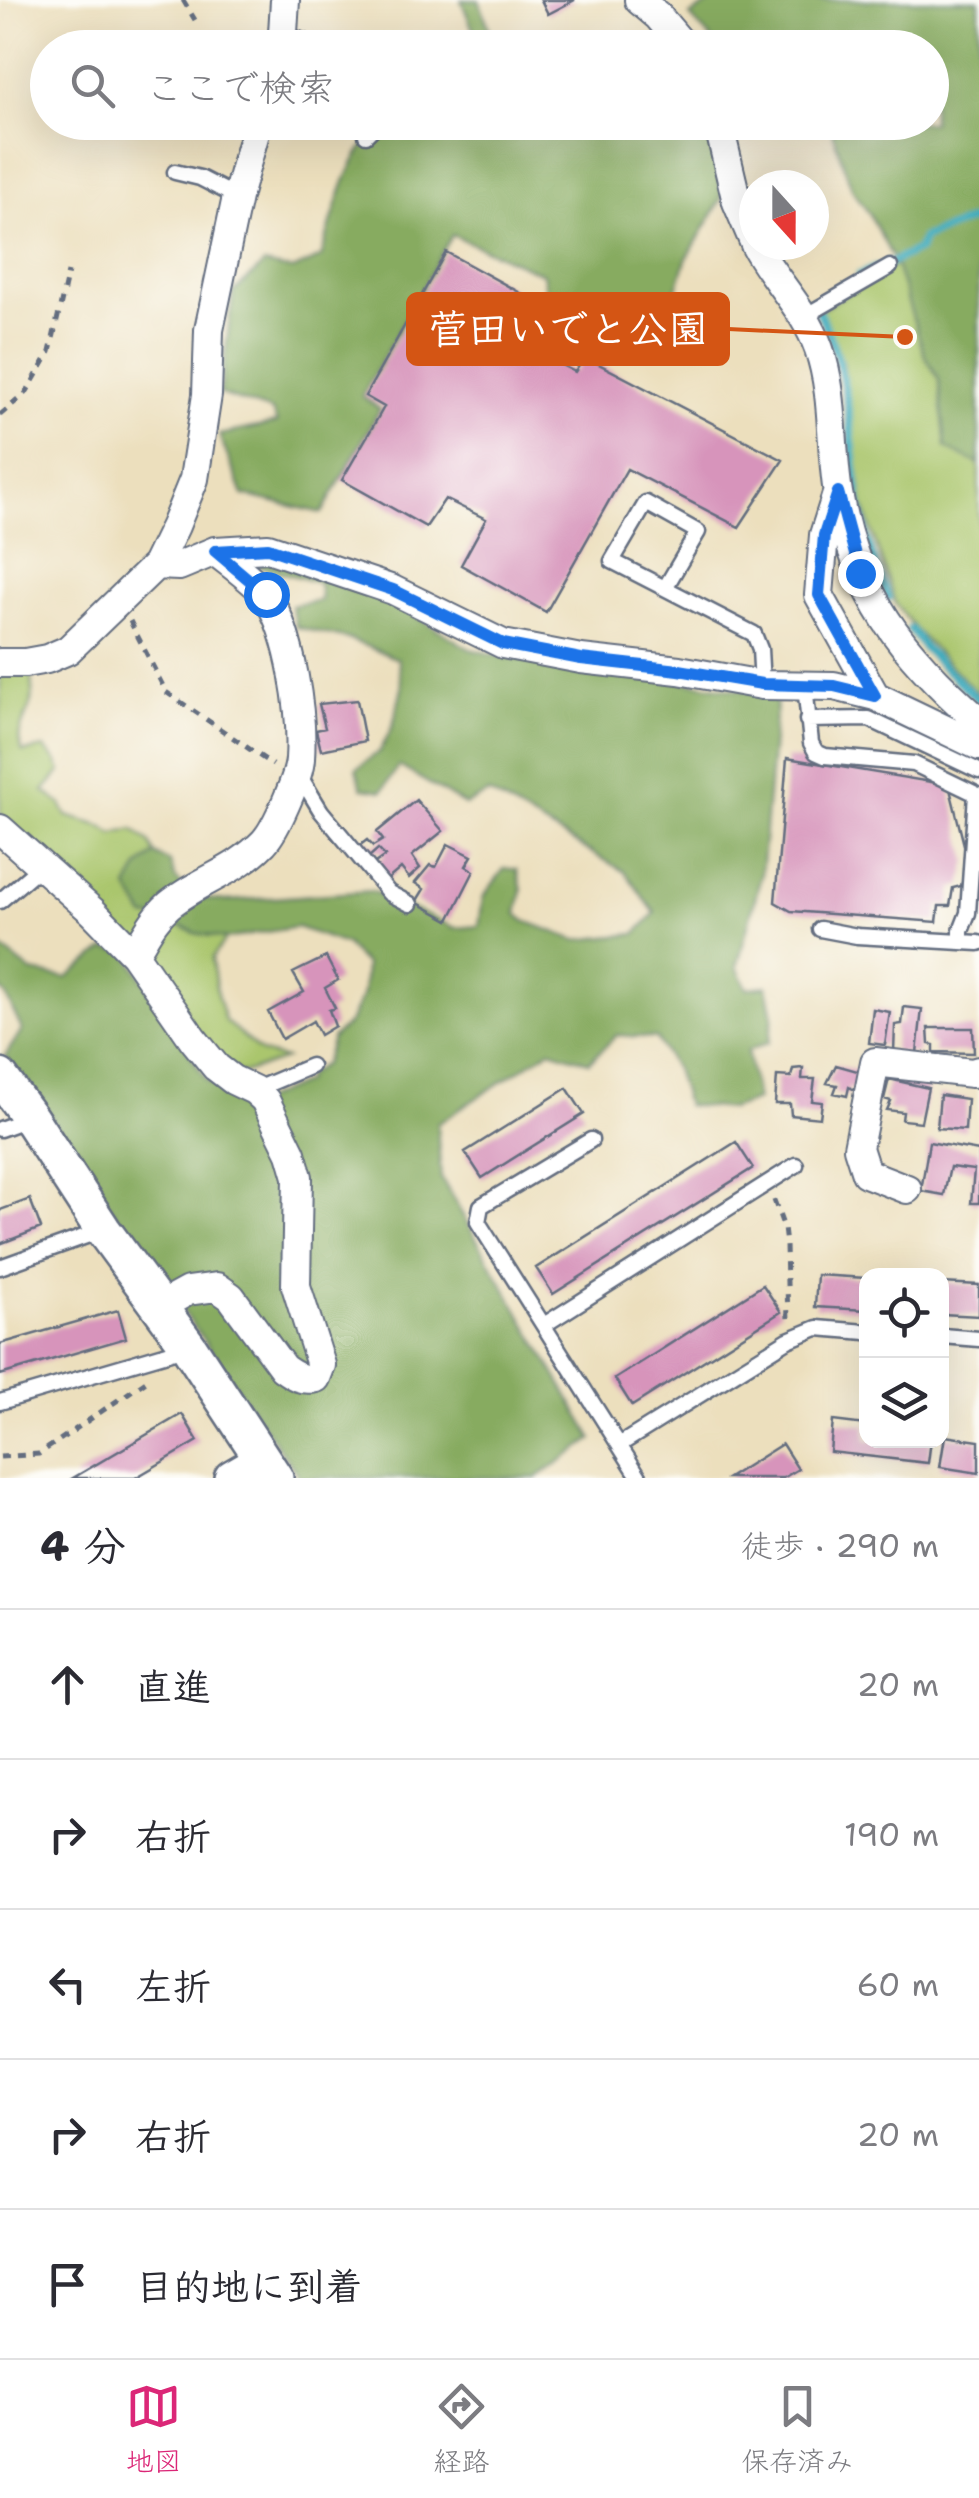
<!DOCTYPE html>
<html lang="ja">
<head>
<meta charset="utf-8">
<style>
  body { margin:0; font-family:"Shantell Sans","Klee One",sans-serif; background:#f7f7f7; color:#2b2b33 }
  .controls { position:absolute; right:30px; bottom:30px; display:grid; overflow:hidden; border-radius:20px; box-shadow:0 10px 40px #0002 }
  .controls button { width:90px; height:90px; display:grid; place-items:center; padding:0; border:0; border-bottom:2px solid #e1e1e2; background:#fff; color:#2b2b33; font:50px sans-serif }
  .compass { position:absolute; left:739px; top:170px; width:90px; height:90px; border-radius:50%; background:#fff; box-shadow:0 10px 40px #0002; rotate:159deg }
  .stop { position:absolute; width:30px; height:30px; margin:-22px; border:8px solid #1a73e8; border-radius:50%; background:#fff }
  .stop.end { background:#1a73e8; border-color:#fff; box-shadow:0 2px 10px #0008 }
  .list { margin:0; padding:0; list-style:none }
  h2 { display:flex; justify-content:space-between; align-items:center; height:130px; margin:0; padding:0 40px; font-size:42px }
  h2 small { font-size:32px; font-weight:400; color:#7c7c81 }
  .list li { display:grid; grid-template-columns:65px 1fr auto; gap:30px; align-items:center; box-sizing:border-box; height:150px; padding:0 40px; border-top:2px solid #e1e1e2 }
  .list b { display:block; font-size:38px; white-space:nowrap }
  .list em { font-size:32px; font-style:normal; color:#7c7c81 }
  .icon { flex:none; width:55px; height:55px; fill:none; stroke:currentColor; stroke-width:2; stroke-linecap:round; stroke-linejoin:round }
  .map { position:relative; flex:none; width:979px; height:1478px; overflow:hidden }
  .search { position:absolute; background:#fff; box-shadow:0 10px 40px #0002; left:30px; right:30px; top:30px; height:110px; display:flex; align-items:center; gap:25px; box-sizing:border-box; padding:0 35px; border-radius:55px; color:#7c7c81; font-size:38px }
  .sheet { height:880px; background:#fff }
  nav { display:flex; justify-content:space-around; align-items:center; box-sizing:border-box; height:140px; border-top:2px solid #e1e1e2; background:#fff; font-size:28px; color:#7c7c81 }
  nav a { display:grid; justify-items:center; gap:5px }
  nav .on { color:#db2777 }
  .map>svg:first-child { display:block }
  .green { fill:#aac66d; stroke:#627a66; stroke-width:2.5 }
  .forest { fill:#87ab60; stroke:#516d5f; stroke-width:2.5 }
  .lines { fill:none; stroke-linecap:round; stroke-linejoin:round }
  .stream { stroke:#3facbe; stroke-width:8 }
  .building { fill:#d794bb }
  .service-casing { stroke:#646d7f; stroke-width:19 }
  .minor-casing { stroke:#646d7f; stroke-width:32 }
  .tertiary-casing { stroke:#646d7f; stroke-width:40 }
  .path { stroke:#646d7f; stroke-width:5; stroke-dasharray:8 8; stroke-linecap:butt }
  .service { stroke:#fff; stroke-width:14 }
  .minor { stroke:#fff; stroke-width:28 }
  .tertiary { stroke:#fff; stroke-width:35 }
  .route { stroke:#1a73e8; stroke-width:12 }
  .leader { fill:none; stroke:#d45514; stroke-width:4 }
  .callout-dot { fill:#d45514; stroke:#fdfcf7; stroke-width:4 }
  .callout { fill:#d45514; stroke:#d45514; stroke-width:4 }
  .callout-label { font-size:40px; text-anchor:middle; font-weight:bold; fill:#fff }
</style>
</head>
<body>
<div class="map">
<svg width="979" height="1478" viewBox="0 0 979 1478">
  <rect width="100%" height="100%" fill="#fdfcf7"/>
  <filter id="ink" filterUnits="userSpaceOnUse"><feTurbulence type="fractalNoise" baseFrequency=".01" numOctaves="2"/><feDisplacementMap in="SourceGraphic" scale="20" xChannelSelector="R" yChannelSelector="G"/><feConvolveMatrix kernelMatrix="1 2 1 2 8 2 1 2 1" color-interpolation-filters="sRGB"/></filter>
  <filter id="wash" filterUnits="userSpaceOnUse"><feTurbulence type="fractalNoise" baseFrequency=".0048" numOctaves="4" result="noise"/><feDisplacementMap in="SourceGraphic" scale="40" xChannelSelector="R" yChannelSelector="G"/><feGaussianBlur stdDeviation="2.25" result="paint"/><feColorMatrix in="noise" values="0 0 0 0 0 0 0 0 0 0 0 0 0 0 0 0 0 1.4 0 .05"/><feComposite in="paint" operator="in"/></filter>
  <g filter="url(#wash)">
    <rect width="100%" height="100%" fill="#ecdfbd"/>
    <!-- green -->
    <path class="green" d="M979,0V695L916,631L895,603L863,504L843,364L820,310L896,265L932,122V48Z
      M31,667C31,678 34,692 31,702C26,720 13,734 23,752L44,748L55,759L61,771L44,791L61,804L67,816L101,826L113,834L133,829L150,843L155,854L140,866L166,919L195,933L226,939L212,958L217,994L225,1021L262,1053L285,1059L241,1074L213,1054L84,888L0,814V668Z"/>
    <!-- forest -->
    <path class="forest" d="M461,0H479L496,47H473L479,45Z
      M715,0H979V464L946,448L939,379L925,356L896,265L870,215L852,189L829,123L932,122V48L718,47L690,16Z
      M384,123H711L714,133L722,198L686,260L661,342L647,344L630,324L596,336L548,306L543,274L452,235L362,396L380,409L322,513L243,495L219,435L277,423L272,411L220,394L233,293L264,264L293,270L321,257C336,209 345,158 384,123Z
      M241,553L336,576L409,612L470,649L500,656L777,695L761,876L737,967L747,988L767,986L773,1016L769,1042L747,1051L757,1100L730,1109L686,1105L675,1069L656,1038L617,1035L589,1062L550,1050L437,1124L441,1178L593,1439L536,1478H300L72,1153L41,1100L5,1056L22,1030L5,994L0,990V947L32,972L67,978L105,949L126,952L207,1081L259,1102L305,1082L307,1075L324,1064L332,1038L349,1023L363,993L365,965L345,944L297,927L226,939L196,933L166,919L145,917L128,888L140,866L155,854L170,862L175,877L193,897L226,901L372,891L455,928L479,926L483,897L504,869H517L522,890L517,914L525,921L576,940L635,934L655,913L625,872L489,793L465,805L399,766L382,791L362,788L356,769L380,751L393,725L402,688L398,659L348,639L296,627L291,606L321,600L319,583L249,563Z"/>
    <g class="lines">
      <!-- stream -->
      <path class="stream" d="M889,264L919,249L923,238L979,217
        M859,275L876,268
        M816,308C850,365 850,437 859,502C864,535 875,567 888,598
        M910,629L925,649L979,701"/>
    </g>
    <g id="blocks">
      <!-- building -->
      <path class="building" d="M541,0H575L548,14Z
        M446,252L526,296L504,336L575,372L585,357L783,460L739,527L627,469L546,612L461,565L486,519L445,499L426,527L342,480L384,407L365,396Z
        M357,700L365,741L321,750L316,730L325,728L319,704Z
        M787,758L949,785L968,861L961,886L953,888L950,906H939L937,922L791,911L775,902Z
        M416,800L443,831L412,856L420,868L409,878L401,868L387,880L372,865L385,856L378,849L368,858L359,846L367,840L373,846L383,840L377,832Z
        M448,844L472,856L466,866L474,871L449,920L416,902L424,889L415,883L430,865L436,867Z
        M326,957L338,980L325,988L335,1008L329,1010L335,1026L320,1035L313,1021L282,1039L268,1012L304,992L293,973Z
        M904,1007L922,1009L917,1053L894,1052L895,1025L902,1024Z
        M873,1009L890,1012L885,1045L869,1043Z
        M928,1028H973L974,1053L934,1052V1045L929,1044Z
        M836,1065L861,1072L855,1090L849,1087L847,1096L834,1093L837,1085L827,1083Z
        M803,1068L802,1079H815L812,1101L822,1102L820,1118L791,1115L790,1104H775L777,1076L791,1077L793,1069Z
        M889,1079L928,1088L921,1122L902,1120L903,1112L887,1110L891,1101L884,1099Z
        M567,1088L584,1114L482,1178L465,1152Z
        M940,1095L967,1099L965,1130L937,1128Z
        M736,1142L753,1168L553,1294L536,1268Z
        M929,1142L979,1151V1203H971L974,1170L950,1167L944,1195L921,1191Z
        M30,1199L41,1228L0,1244V1210Z
        M817,1275L866,1278V1310L815,1307Z
        M942,1283L979,1285V1316L942,1314Z
        M763,1285L781,1312L632,1406L615,1379Z
        M118,1310L126,1338L0,1375V1344Z
        M182,1414L198,1441L135,1478H73Z
        M833,1421L866,1425V1440H931L928,1463L830,1452Z
        M945,1436L979,1441V1473L940,1467Z
        M782,1444L798,1469L783,1478H728Z"/>
    </g>
  </g>
  <g filter="url(#ink)">
    <use href="#blocks" fill-opacity="0" stroke="#646d7f" stroke-width="2.5"/>
    <g class="lines">
      <!-- service casing -->
      <g class="service-casing">
        <path id="service" d="M283,33L320,48
          M366,135L379,122
          M175,172L200,178L237,197
          M805,316L890,267
          M665,588L698,532L646,503L612,561L754,634L760,649L762,685
          M805,686L811,743L816,752L825,756L914,764L976,794L968,913L961,931V942L979,943
          M807,720L869,719L979,771
          M298,773L321,811L389,893L410,904
          M0,901L41,866
          M820,929L857,936L961,942
          M254,1090L311,1066
          M0,1129L30,1118
          M591,1140L481,1206L478,1222L640,1478
          M0,1267L103,1230
          M544,1325L796,1165
          M942,1336L979,1339
          M0,1402L188,1347
          M619,1445L788,1340L817,1328L866,1332"/>
      </g>
      <!-- minor casing -->
      <g class="minor-casing">
        <path id="minor" d="M639,0L658,16L685,48
          M279,48L283,33L285,0
          M718,122L737,202L754,242
          M755,245C775,282 805,309 819,349C835,395 830,445 838,493C856,596 902,654 979,721
          M837,494L824,535L819,595L875,696
          M156,565L179,566L215,551L268,548L393,590L503,644L581,659L679,670L762,685L834,686L875,696L979,746
          M0,663H25L47,659L68,650L156,565L175,526L194,479L207,395L209,330L237,197L258,122
          M0,829L92,911L134,954L193,1039L216,1067L233,1080L254,1090L265,1100L291,1153L298,1177L296,1286L321,1365L316,1378C302,1381 294,1376 283,1368L231,1297L217,1287L188,1291L159,1307
          M134,954C145,937 153,919 169,905C199,880 234,873 264,842C276,829 299,777 300,759C303,713 291,635 267,596C258,583 228,562 215,551
          M907,1189L866,1173L858,1148L875,1062L972,1073L979,1071"/>
      </g>
      <!-- tertiary casing -->
      <g class="tertiary-casing">
        <path id="tertiary" d="M0,1077L30,1118L103,1230L189,1347L275,1478
          M232,1478L263,1460"/>
      </g>
      <!-- path -->
      <path class="path" d="M183,0L195,20
        M0,415L26,393L50,352L68,272
        M130,621L166,692L273,765
        M774,1200L784,1228L786,1245L788,1322
        M0,1457L39,1454L149,1379"/>
      <!-- service -->
      <use href="#service" class="service"/>
      <!-- minor -->
      <use href="#minor" class="minor"/>
      <!-- tertiary -->
      <use href="#tertiary" class="tertiary"/>
    </g>
  </g>
  <g class="lines" filter="url(#ink)">
    <!-- route -->
    <path class="route" d="M266,594L215,551L268,548L393,590L503,644L581,659L679,670L762,684L834,686L875,696L819,595L824,535L838,492L860,573"/>
  </g>
  <!-- callouts -->
  <path class="leader" d="M905 337L728 329"/>
  <circle class="callout-dot" cx="905" cy="337" r="10"/>
  <rect class="callout" x="408" y="294" width="320" height="70" rx="10"/>
  <g class="callout-label">
    <text x="568" y="343">菅田いでと公園</text>
  </g>
</svg>
<div class="controls">
<button><svg class="icon" aria-label="locate" viewBox="0 0 24 24"><circle cx="12" cy="12" r="6"/><path d="M12 2v4M12 18v4M2 12h4M18 12h4"/></svg></button>
<button><svg class="icon" aria-label="layers" viewBox="0 0 24 24"><path d="M12 4l9 5-9 5-9-5zM3 14l9 5 9-5"/></svg></button>
</div>
<svg class="compass" viewBox="-18 -18 36 36"><path d="M0-13l5 13h-10z" fill="#e53935"/><path d="M0 13l5-13h-10z" fill="#7c7c81"/></svg>
<div class="stop" style="left:266px;top:594px"></div>
<div class="stop end" style="left:860px;top:573px"></div>
<div class="search"><svg class="icon" aria-label="search" viewBox="0 0 24 24"><circle cx="10" cy="10" r="6"/><path d="M15 15l6 6"/></svg>ここで検索</div>
</div>
<section class="sheet">
<h2>4 分<small>徒歩 · 290 m</small></h2>
<ul class="list">
<li><svg class="icon" aria-label="ahead" viewBox="0 0 24 24"><path d="M12 20V5M6 11l6-6 6 6"/></svg><div><b>直進</b></div><em>20 m</em></li>
<li><svg class="icon" aria-label="right" viewBox="0 0 24 24"><path d="M7 20v-9h11M14 6l5 5-5 5"/></svg><div><b>右折</b></div><em>190 m</em></li>
<li><svg class="icon" aria-label="left" viewBox="0 0 24 24"><path d="M17 20v-9H6M10 6l-5 5 5 5"/></svg><div><b>左折</b></div><em>60 m</em></li>
<li><svg class="icon" aria-label="right" viewBox="0 0 24 24"><path d="M7 20v-9h11M14 6l5 5-5 5"/></svg><div><b>右折</b></div><em>20 m</em></li>
<li><svg class="icon" aria-label="arrive" viewBox="0 0 24 24"><path d="M6 21V4h12l-3 4 3 4H6"/></svg><div><b>目的地に到着</b></div></li>
</ul>
</section>
<nav>
<a class="on"><svg class="icon" aria-label="map" viewBox="0 0 24 24"><path d="M3 6l6-2 6 2 6-2v14l-6 2-6-2-6 2zM9 4v14M15 6v14"/></svg>地図</a>
<a><svg class="icon" aria-label="directions" viewBox="0 0 24 24"><path d="M12 3l9 9-9 9-9-9zM9 14v-3h6M13 9l2 2-2 2"/></svg>経路</a>
<a><svg class="icon" aria-label="saved" viewBox="0 0 24 24"><path d="M7 4h10v16l-5-4-5 4z"/></svg>保存済み</a>
</nav>
</body>
</html>
